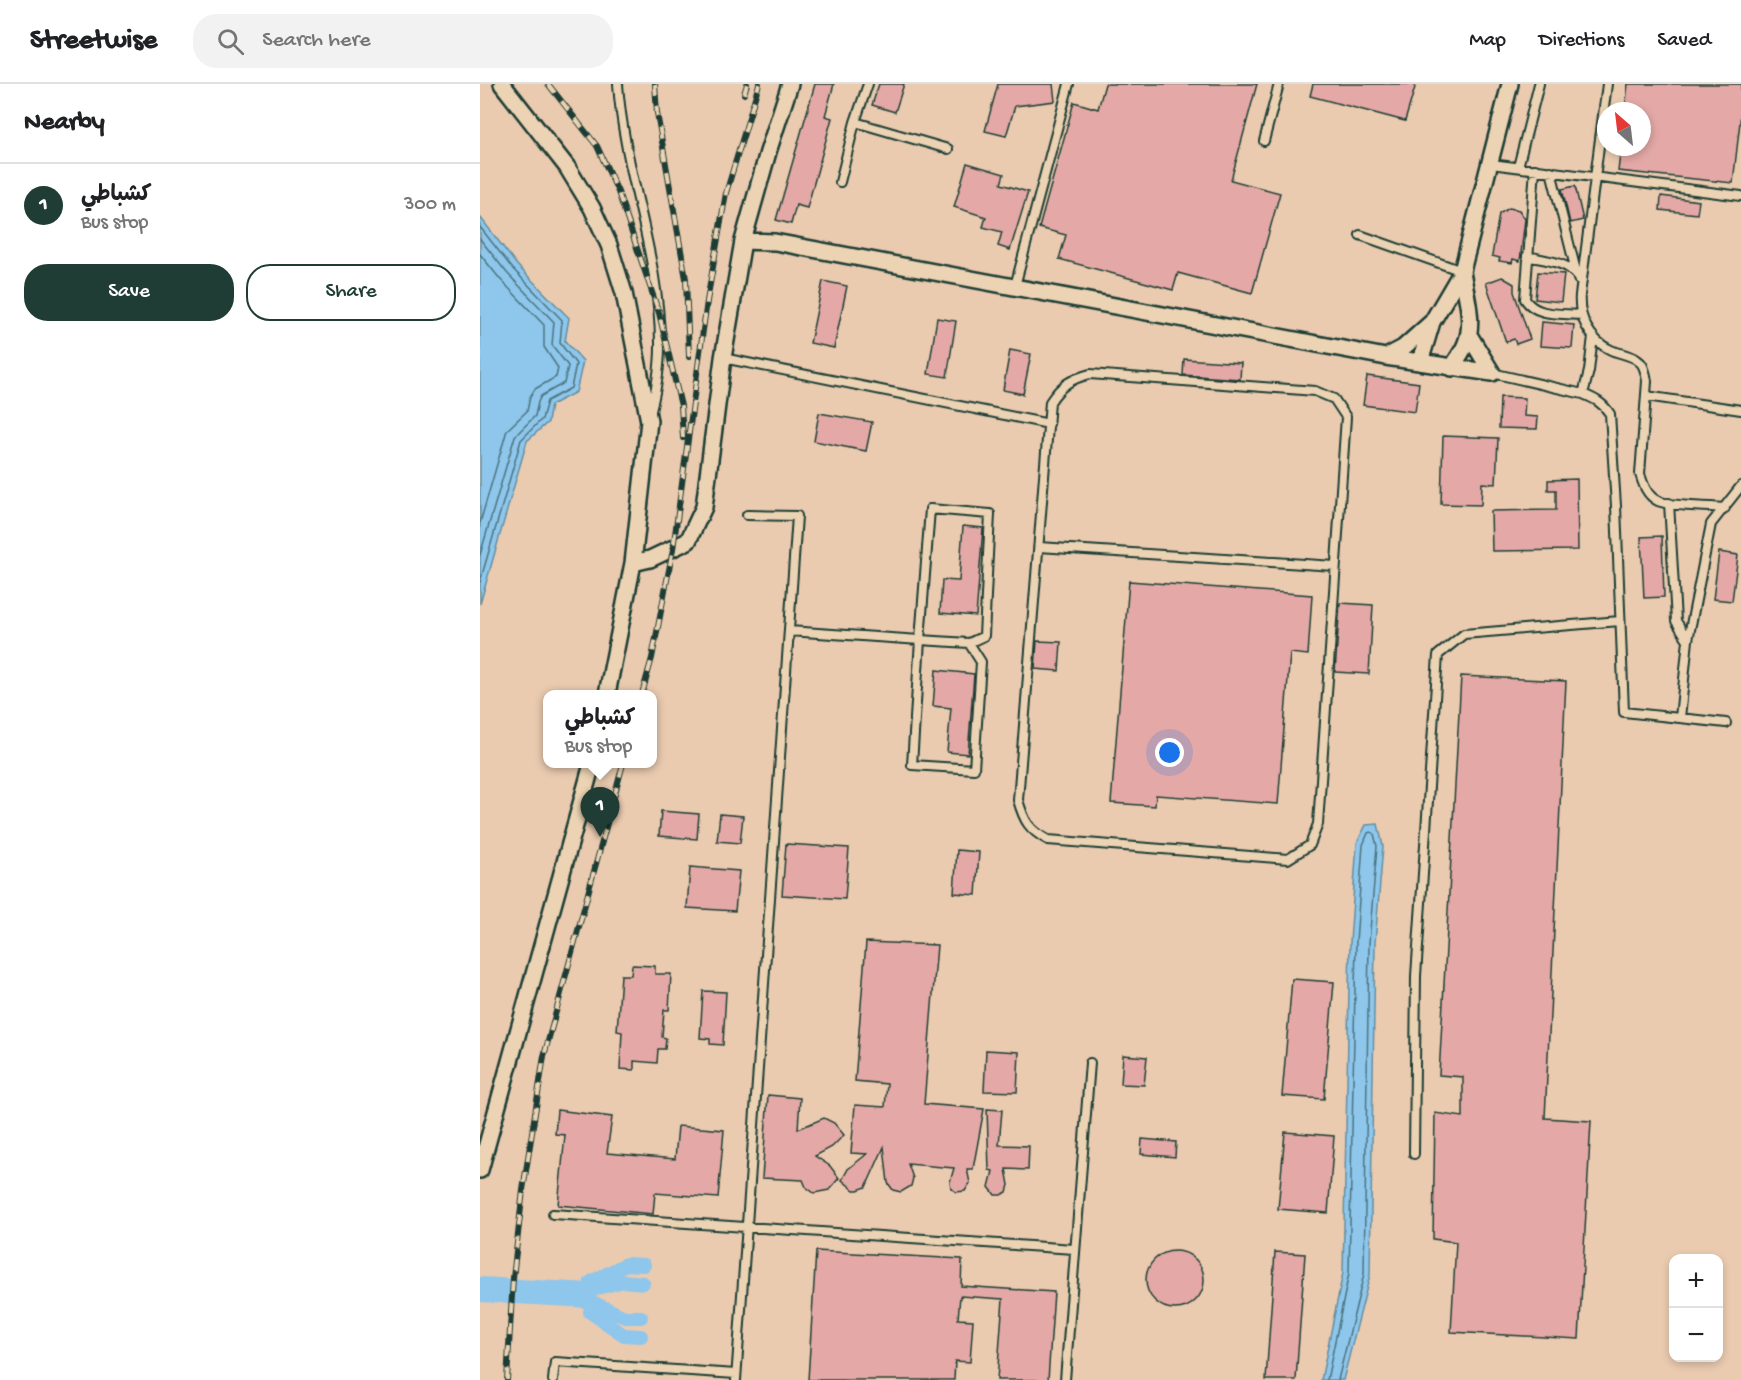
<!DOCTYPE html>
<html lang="en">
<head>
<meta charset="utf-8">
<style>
  body { margin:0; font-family:"Gochi Hand","Playpen Sans Arabic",sans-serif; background:#f2f2f2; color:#202124 }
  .controls { position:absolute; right:18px; bottom:18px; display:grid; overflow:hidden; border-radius:12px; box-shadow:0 3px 9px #0003 }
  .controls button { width:54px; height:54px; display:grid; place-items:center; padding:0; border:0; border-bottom:2px solid #e0e0e0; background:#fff; color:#202124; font:30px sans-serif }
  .compass { position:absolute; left:1117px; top:18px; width:54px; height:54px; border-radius:50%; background:#fff; box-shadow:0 3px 9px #0003; rotate:332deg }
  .you { position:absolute; left:690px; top:669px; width:21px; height:21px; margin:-15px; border:4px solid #fff; border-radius:50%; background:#1a73e8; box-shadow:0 0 0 9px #1a73e833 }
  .badge { display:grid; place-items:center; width:39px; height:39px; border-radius:50%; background:#1f3d34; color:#fff; font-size:20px; font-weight:700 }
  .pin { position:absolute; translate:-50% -50px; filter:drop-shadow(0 2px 3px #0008) }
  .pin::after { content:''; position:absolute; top:32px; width:21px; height:18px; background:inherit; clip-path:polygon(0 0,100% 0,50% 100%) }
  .popup { position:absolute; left:63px; top:606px; width:114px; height:78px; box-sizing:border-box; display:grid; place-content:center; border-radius:12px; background:#fff; filter:drop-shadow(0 2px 4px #0005); font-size:20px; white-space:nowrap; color:#757577 }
  .popup b { font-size:22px; color:#202124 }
  .popup::after { content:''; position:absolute; left:50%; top:100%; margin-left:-12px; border:12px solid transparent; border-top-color:#fff }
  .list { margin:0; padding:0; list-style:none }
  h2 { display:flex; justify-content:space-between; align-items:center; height:78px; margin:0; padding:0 24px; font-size:26px }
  h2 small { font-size:20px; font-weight:400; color:#757577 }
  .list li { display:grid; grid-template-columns:39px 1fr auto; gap:18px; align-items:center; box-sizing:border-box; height:84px; padding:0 24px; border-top:2px solid #e0e0e0 }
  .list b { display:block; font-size:22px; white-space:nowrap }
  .list p { margin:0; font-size:20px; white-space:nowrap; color:#757577 }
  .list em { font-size:20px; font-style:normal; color:#757577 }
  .actions { display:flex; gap:12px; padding:18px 24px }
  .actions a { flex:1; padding:14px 0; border:2px solid #1f3d34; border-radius:24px; text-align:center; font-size:21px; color:#1f3d34 }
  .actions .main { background:#1f3d34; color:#fff }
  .icon { flex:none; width:33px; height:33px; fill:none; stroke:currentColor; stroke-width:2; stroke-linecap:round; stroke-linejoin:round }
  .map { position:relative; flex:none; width:1261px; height:1296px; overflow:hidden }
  header { display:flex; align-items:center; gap:36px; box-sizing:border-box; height:84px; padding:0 30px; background:#fff; border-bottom:2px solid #e0e0e0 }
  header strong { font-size:28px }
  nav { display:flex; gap:33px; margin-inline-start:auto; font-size:21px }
  .search { width:420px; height:54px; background:#f2f2f2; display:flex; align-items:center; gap:15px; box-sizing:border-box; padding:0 21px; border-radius:24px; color:#757577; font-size:22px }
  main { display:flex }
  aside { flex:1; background:#fff }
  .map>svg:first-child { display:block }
  .water { fill:#8ec6ec; stroke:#628fa2; stroke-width:1.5 }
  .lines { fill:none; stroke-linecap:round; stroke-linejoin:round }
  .shore { stroke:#4b747e; stroke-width:1.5 }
  .canal { stroke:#8ec6ec; stroke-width:14 }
  .building { fill:#e4a9a6; stroke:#1f3d34; stroke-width:1.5 }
  .lane-casing { stroke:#1f3d34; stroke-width:12 }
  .street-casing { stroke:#1f3d34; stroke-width:20 }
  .lane { stroke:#ecd3b3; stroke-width:8 }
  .street { stroke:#ecd3b3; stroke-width:15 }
  .rail-casing { stroke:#1f3d34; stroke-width:6 }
  .rail { stroke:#ecd3b3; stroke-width:4; stroke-dasharray:11; stroke-linecap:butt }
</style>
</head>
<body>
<header>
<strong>Streetwise</strong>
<div class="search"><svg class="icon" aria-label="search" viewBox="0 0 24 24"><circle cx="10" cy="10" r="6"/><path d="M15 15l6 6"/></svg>Search here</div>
<nav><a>Map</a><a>Directions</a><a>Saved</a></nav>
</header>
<main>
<aside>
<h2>Nearby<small></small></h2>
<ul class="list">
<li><span class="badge">1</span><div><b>كشباطي</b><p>Bus stop</p></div><em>300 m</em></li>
</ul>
<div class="actions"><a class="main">Save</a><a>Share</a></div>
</aside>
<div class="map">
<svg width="1261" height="1296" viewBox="0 0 1261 1296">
  <rect width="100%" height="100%" fill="#eacbb0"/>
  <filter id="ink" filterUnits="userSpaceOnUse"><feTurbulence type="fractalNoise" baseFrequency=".0167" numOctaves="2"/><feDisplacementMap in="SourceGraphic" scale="12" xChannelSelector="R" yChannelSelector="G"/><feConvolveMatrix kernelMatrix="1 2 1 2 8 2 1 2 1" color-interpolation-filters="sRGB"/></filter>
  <g filter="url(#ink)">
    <!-- water -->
    <path class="water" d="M0,133L37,181L89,234L85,257L103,277L96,308L71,321L68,338L47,357L0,520Z
      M898,740L903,762L895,859L890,1191L863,1296H841L863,1189L870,858L877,759L886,741Z"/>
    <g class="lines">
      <!-- shore -->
      <path class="shore" d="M0,143L32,184L82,236L80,259L96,280L91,304L67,317L62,335L41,356L0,498
        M0,155L27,189L74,238L72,261L88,282L84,299L61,312L58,318L55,332L35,352L0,471
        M0,170L20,195L64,241V263L78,284L76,293L55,305L50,313L47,327L27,346L0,439
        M847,1296L869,1189L876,858L883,761L888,749L891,748L894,750L897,762L889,859L884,1190L858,1296"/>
      <!-- canal -->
      <path class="canal" d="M111,1198L146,1180L164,1181
        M0,1200L111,1206L143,1197L163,1199
        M0,1211L110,1217L145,1233H161
        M110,1228L144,1251L161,1252"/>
    </g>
    <!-- building -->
    <path class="building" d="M335,0H354L345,32L352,34L327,124L316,121L311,140L296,136Z
      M399,0H424L415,28L392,21Z
      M518,0H573L575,17L535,22L526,52L505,47Z
      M625,0H777L751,96L800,109L772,209L698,189L693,206L579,175L586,151L559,144L594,18L618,25Z
      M833,0H936L925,37L830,12Z
      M1148,0H1261V29L1253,99L1138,87L1141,63H1162V27H1145Z
      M487,79L524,90L521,100L548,108L530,166L518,162L522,148L503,143L506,133L474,123Z
      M1095,102L1103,136L1090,139L1082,105Z
      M1181,112L1219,117L1217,130L1180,126Z
      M1029,124L1039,126L1045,135L1040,177L1033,175L1032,179L1019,177L1020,174L1012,172L1019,130Z
      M1058,188L1084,190L1081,218L1055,215Z
      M1022,193L1034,200V208L1050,255L1036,260L1034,255L1026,258L1006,199Z
      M343,197L367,202L354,264L330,259Z
      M457,234L476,237L467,293L448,290Z
      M1062,238L1094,241L1092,264L1060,262Z
      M530,266L551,270L543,310L523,306Z
      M704,275L761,279L760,295L703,291Z
      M887,292L939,299L935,328L883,321Z
      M1020,313L1045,314L1044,332L1058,333L1057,345L1019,344Z
      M339,329L392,338L386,367L334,357Z
      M963,352L1018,354L1016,400L1002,399L1001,421L961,420Z
      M1097,395L1098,466L1012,467L1011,427L1076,426V406H1068V396Z
      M483,442L503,444L496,532L460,529L462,496L479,497Z
      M1182,452L1184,513L1164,514L1161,453Z
      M1239,468L1258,471L1252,517L1233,515Z
      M649,497L832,511L828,571L810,569L798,720L676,711L675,722L631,719Z
      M860,519L893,521L889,590L855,588Z
      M557,557L581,558L579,587L555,585Z
      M456,586L494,590L488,670L467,668L471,624L453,622Z
      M981,592L1086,597L1065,1034L1111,1037L1099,1255L971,1248L976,1158L953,1155L955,1029L983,1033V993L959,991Z
      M181,727L219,730L217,755L179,752Z
      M240,730L263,732L260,759L237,757Z
      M306,760L369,764L365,815L302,811Z
      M477,766L499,768L496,811L474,809Z
      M210,783L259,787L255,827L207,824Z
      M386,858L457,861L444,1020L504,1025L493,1085H487L490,1099L485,1107L476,1108L471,1104L470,1098L474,1084L428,1080L433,1094L431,1102L421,1108L413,1106L408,1099L404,1063L386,1103L378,1106H374L362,1096L368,1085L387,1070L371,1069L375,1021L405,1023L407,1000L375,997Z
      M152,881L175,882V890H191L189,926H184L182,953L186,954L185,965H178L177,979L154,977V986L140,985L142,948L137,947L141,891H151Z
      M812,895L854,898L844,1015L802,1012Z
      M223,907L246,908L243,961L230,960V955L220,954Z
      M506,966L539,968L537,1008L504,1007Z
      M643,971L667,973L664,1001L641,1000Z
      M288,1011L320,1014L318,1045L344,1034L354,1039L364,1051L352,1063L335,1072L350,1082L359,1094L349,1106L334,1109L326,1103L323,1096L282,1094Z
      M507,1025L522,1026L519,1061L549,1062L548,1086L526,1085L529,1101L527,1108L521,1111H515L509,1103L513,1087L509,1086Z
      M77,1026L132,1033L127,1069L195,1075L198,1042L244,1046L238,1114L175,1109L173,1130L78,1121L85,1051L75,1050Z
      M805,1048L854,1052L848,1129L798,1125Z
      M662,1055L696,1058L695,1073L661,1070Z
      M666 1196a29 29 0 1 1 58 0a29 29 0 1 1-58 0Z
      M336,1167L482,1175L481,1202L574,1208L568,1296H517L523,1215L480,1212L478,1235L493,1236L490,1278L475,1277L474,1296H328Z
      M795,1168L825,1170L816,1296H786Z"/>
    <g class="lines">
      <!-- lane casing -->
      <g class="lane-casing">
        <path id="lane" d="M138,0C144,89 181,174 180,263C180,285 176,306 171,327
          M1127,0L1100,211C1098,233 1110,257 1131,266C1140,270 1154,271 1161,279C1165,284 1166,291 1167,297L1160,390C1163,400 1167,412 1178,417C1192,423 1228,422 1245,424
          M375,38L468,65
          M784,57L799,0
          M1011,80L1261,112
          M1038,83L1059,0
          M1055,85L1045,215C1056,233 1081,229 1101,231
          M1071,87L1098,195
          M360,98L375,38L388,0
          M880,151L982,187
          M1047,172C1063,176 1087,177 1097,192
          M535,202L589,0
          M243,274L569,340
          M1012,289L1103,310C1115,315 1123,319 1130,330L1136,422L1144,628L1246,639
          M610,290L835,307L854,315L866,333L838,740L830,761L808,775L568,756C549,746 544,737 538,716L570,318C581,301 591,295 610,290Z
          M1103,310L1109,287L1113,252
          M1166,312L1261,326
          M1189,419L1196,537L1208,556
          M450,425L510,430L504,552L489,559L440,556Z
          M559,463L855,482
          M309,547L440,556L432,681L494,685L501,578L489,559
          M1200,634L1208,556L1231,440L1261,402
          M934,1070L936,892L958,571L984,550L1140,537
          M73,1130L594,1165
          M73,1296L75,1278L256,1290
          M256,1296L317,432L267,431
          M585,1296L610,979"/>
      </g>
      <!-- street casing -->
      <g class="street-casing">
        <path id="street" d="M22,0L87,83L112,124L129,161L144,209L169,337L153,479L127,610
          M263,157L295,158L906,273L1012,289
          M989,251L1012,289
          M906,273L923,264L952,238
          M940,278L952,238L982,187L1030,0
          M972,284C976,276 983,268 986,259C995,237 985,209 982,187
          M153,479L170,475L208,457L224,423L243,274L263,157L288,68L310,0
          M0,1086L112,680"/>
      </g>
      <!-- lane -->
      <use href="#lane" class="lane"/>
      <!-- street -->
      <use href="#street" class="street"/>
      <!-- rail casing -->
      <g class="rail-casing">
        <path id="rail" d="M68,0L117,62L138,108L179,229L201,322L203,354
          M175,0L177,29L206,195L209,273
          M264,10L267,0
          M162,610L172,574L193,465L227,217L246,109L279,0
          M27,1296L33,1194L43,1106L64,972L143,680"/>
      </g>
      <!-- rail -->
      <use href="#rail" class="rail"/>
    </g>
  </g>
</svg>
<div class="controls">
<button>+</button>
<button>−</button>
</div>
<svg class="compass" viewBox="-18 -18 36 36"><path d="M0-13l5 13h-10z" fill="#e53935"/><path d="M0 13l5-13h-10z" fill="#757577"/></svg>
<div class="you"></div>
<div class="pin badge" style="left:120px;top:753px">1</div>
<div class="popup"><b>كشباطي</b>Bus stop</div>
</div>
</main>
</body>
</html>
